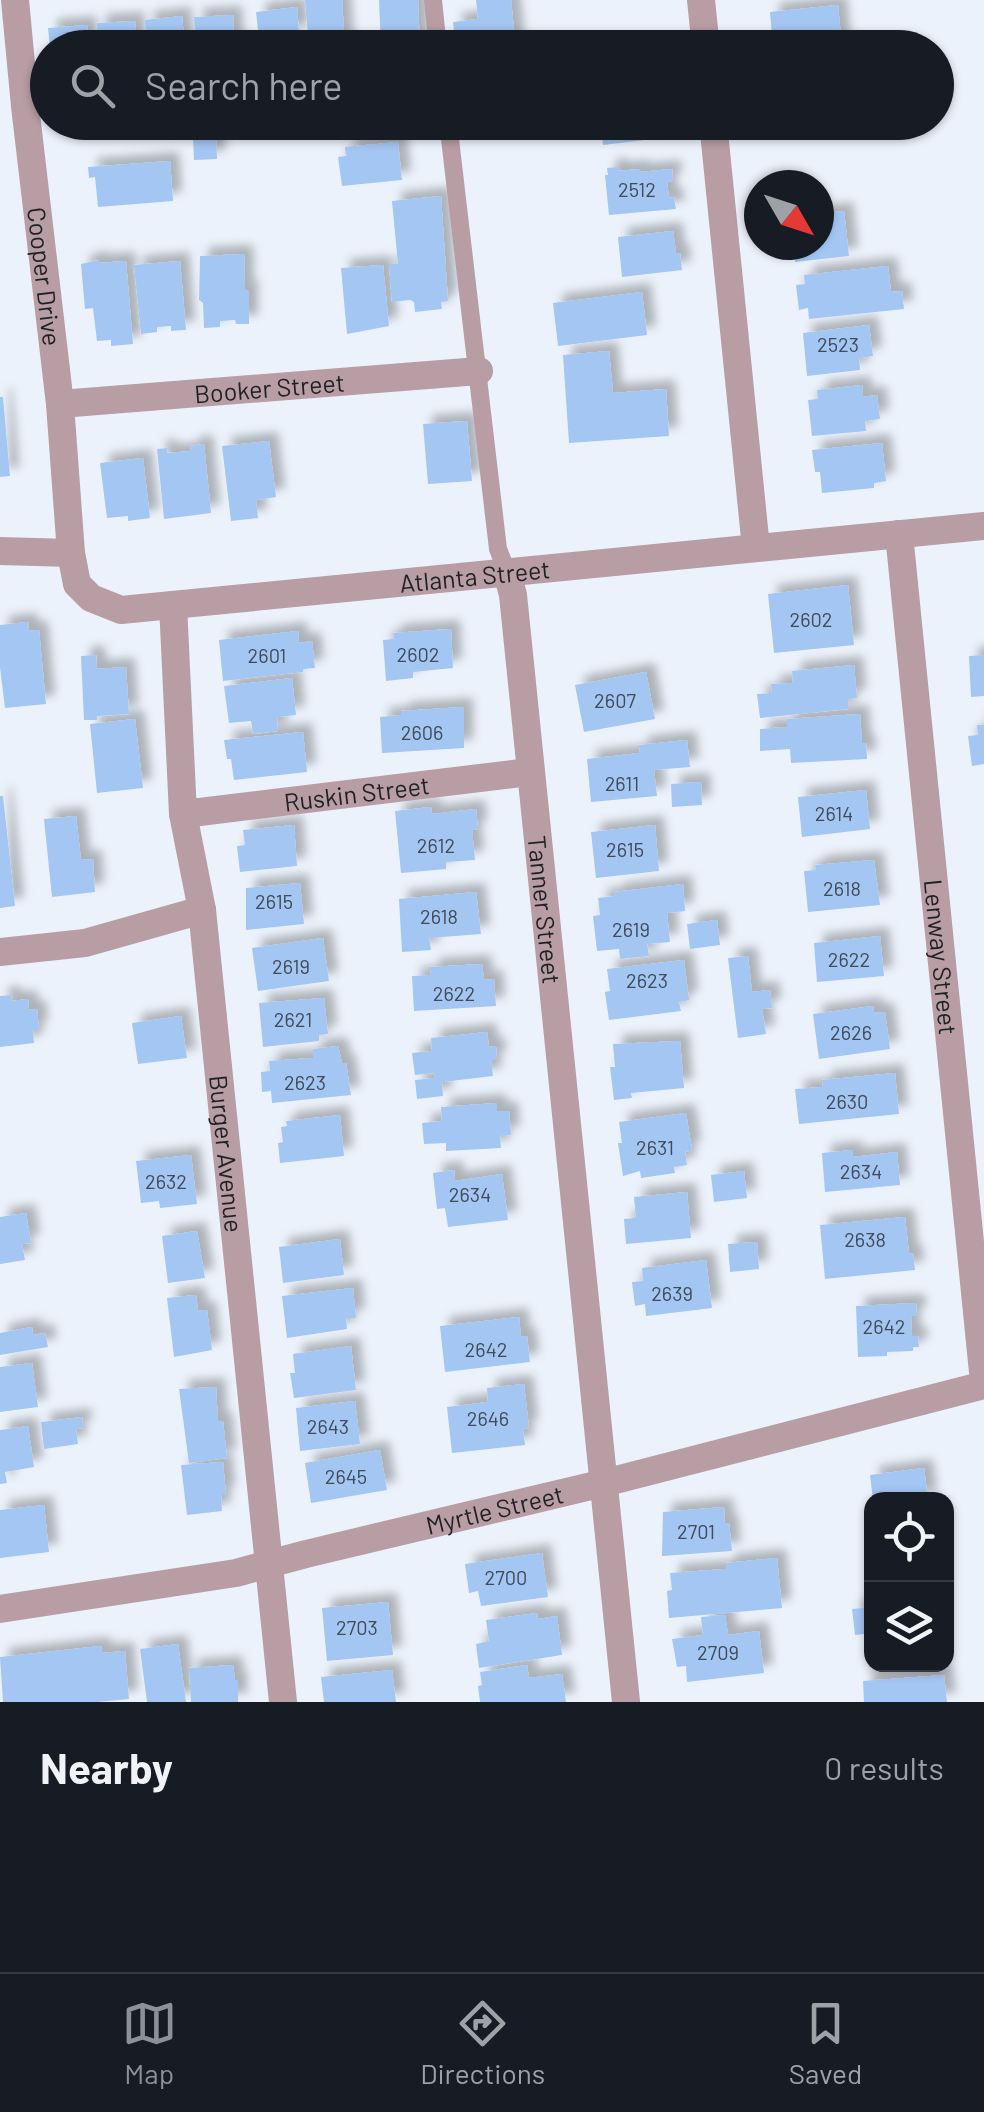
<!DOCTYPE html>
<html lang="en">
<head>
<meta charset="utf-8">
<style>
  body { margin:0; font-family:Barlow,sans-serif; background:#242831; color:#f1f3f6 }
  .controls { position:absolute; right:30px; bottom:30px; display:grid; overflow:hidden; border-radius:20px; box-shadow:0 2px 8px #0004 }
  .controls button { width:90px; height:90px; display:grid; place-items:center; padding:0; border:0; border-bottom:2px solid #363941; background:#171b24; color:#f1f3f6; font:50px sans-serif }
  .compass { position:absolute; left:744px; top:170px; width:90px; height:90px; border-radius:50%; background:#171b24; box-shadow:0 2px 8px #0004; rotate:129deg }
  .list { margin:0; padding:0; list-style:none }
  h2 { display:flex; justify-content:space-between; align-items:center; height:130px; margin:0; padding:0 40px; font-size:42px }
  h2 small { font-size:32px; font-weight:400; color:#9ea1a6 }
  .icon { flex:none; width:55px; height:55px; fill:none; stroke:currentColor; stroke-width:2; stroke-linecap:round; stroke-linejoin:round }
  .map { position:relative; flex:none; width:984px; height:1702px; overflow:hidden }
  .search { position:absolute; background:#171b24; box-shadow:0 2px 8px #0004; left:30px; right:30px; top:30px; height:110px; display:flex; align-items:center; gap:25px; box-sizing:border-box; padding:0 35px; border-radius:55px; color:#9ea1a6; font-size:38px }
  .sheet { height:270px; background:#171b24 }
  nav { display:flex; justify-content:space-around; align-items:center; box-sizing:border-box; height:140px; border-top:2px solid #363941; background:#171b24; font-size:28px; color:#9ea1a6 }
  nav a { display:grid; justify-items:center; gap:5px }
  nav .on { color:#8c9099 }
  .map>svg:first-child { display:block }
  .building { fill:#a4c6f3; filter:url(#shadow) }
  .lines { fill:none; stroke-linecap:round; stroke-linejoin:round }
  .service { stroke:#b89da4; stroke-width:18 }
  .minor { stroke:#b89da4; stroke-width:28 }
  .labels { text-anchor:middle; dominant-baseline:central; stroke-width:10; stroke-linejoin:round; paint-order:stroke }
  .number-label { font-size:20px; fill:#404a58 }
  .street-label { font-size:25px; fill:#1e2124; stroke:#ecf2fb }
</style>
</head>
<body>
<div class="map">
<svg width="984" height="1702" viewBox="0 0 984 1702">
  <defs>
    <filter id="shadow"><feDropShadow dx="9" dy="-9" stdDeviation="5" flood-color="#0004"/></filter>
  </defs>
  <rect width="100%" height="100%" fill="#ecf2fb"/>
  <!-- building -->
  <path class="building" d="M305,0H342L345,48H309Z
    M379,0H418L420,48H381Z
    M476,0H511L516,48H456L453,22L478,19Z
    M838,5L842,48H773L770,12Z
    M297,7L299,34L281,36L283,48H260L256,12Z
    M233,15L235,48H196L194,17Z
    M182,16L185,48H147L145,20Z
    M135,21L137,48H98L97,23Z
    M87,25L89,48H50L48,28Z
    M600,122H668L670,137L603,145Z
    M216,136L217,159L194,160L193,137Z
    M398,142L402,180L342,186L338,157L346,156L345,147Z
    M170,161L173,201L98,207L95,177L89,178L88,167Z
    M618,167V171L640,169V172L672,169L673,181L667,182L669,198L674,197L676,209L609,215L605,175H608L607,168Z
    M441,196L448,301L441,302L442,309L415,312L414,302L410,300L392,302L389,264H398L392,201Z
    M844,211L849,256L795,262L793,245H819V214Z
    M673,231L676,253H680L682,270L622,277L618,237Z
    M244,254L245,290H249V324H236L235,320L220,321V327L204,328L203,303L199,300L200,256Z
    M99,260V263L126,261L133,344L111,346V340L97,341L93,308L85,309L81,264Z
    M180,261L186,330L171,331V326L157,327V332L141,334L134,265Z
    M383,265L389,326L347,334L341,268Z
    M888,266L891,292L902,291L904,309L809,319L808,308L799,310L796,285L805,284L804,275Z
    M642,292L647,335L558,346L553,303Z
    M869,325L873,356L859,358L860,370L807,376L803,333Z
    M609,351L613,393L666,389L669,436L569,443L563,355Z
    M862,385L863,397L877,395L880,419L865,421L866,431L812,436L808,400L818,399L817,390Z
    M0,397H3L10,476L0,477Z
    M467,421L472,481L428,484L423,424Z
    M269,441L276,497L256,500L258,518L231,521L222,446Z
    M882,443L886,481L874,483V488L822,493L820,472H815L812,450Z
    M204,444L211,513L164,519L157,449L167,448V453L191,451L190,446Z
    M143,458L150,518L128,521V516L107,518L100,463Z
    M848,585L854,645L774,653L768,594Z
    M28,622L29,631L39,630L46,704L5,708L0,667V625Z
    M451,629L453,668L413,672V678L386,681L383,640L394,639L393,633Z
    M298,631L299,643L312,641L315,668L303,669V672L223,681L219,640Z
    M96,655L97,669L126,667L129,714L97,716V720H84L81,656Z
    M984,655V696L971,697L969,656Z
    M854,665L857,698L848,699V709L760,718L757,694L772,693L771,684L793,683L792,671Z
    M646,672L655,719L584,732L575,685Z
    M292,678L296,715L277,717L278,731L253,734L251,721L229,723L224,686Z
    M464,707V748L382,753L380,717L401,715V711Z
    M860,714L862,743H866L867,759L791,763L790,749L760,751V729L787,727V719Z
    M135,719L143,788L97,793L90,724Z
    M977,725H984V764L972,766L968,736L978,735Z
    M303,732L307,772L234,780L231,759H227L224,740Z
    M687,740L690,767L654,770L657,796L591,802L587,759L640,753L639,745Z
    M701,782L702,805L672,807L671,784Z
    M866,790L870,829L802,837L798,797Z
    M0,796H3L15,906L0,908Z
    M431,807L432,814L476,809L478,829L472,830L475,860L446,862V869L401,873L395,811Z
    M76,816L81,860L93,859L95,892L52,897L44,819Z
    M294,825L297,866L240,872L237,846L245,845L243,830Z
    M655,825L659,871L596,878L591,832Z
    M874,860L880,905L808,912L804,871L816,870L815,865Z
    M300,883L304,924L246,930V888Z
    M683,884L685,911L667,913L670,942L647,944L649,956L620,959L619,949L597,951L593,916L600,915L598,898L615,896L614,892Z
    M476,892L481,934L429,938L431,950L402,952L399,899Z
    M717,920L720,945L690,949L687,924Z
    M880,936L884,976L817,982L814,943Z
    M323,938L329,981L258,991L252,948Z
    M748,956L752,992L770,990L772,1008L762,1009L766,1034L738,1038L728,958Z
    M684,960L689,1000L679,1002L681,1011L609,1020L605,992L610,991L607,969Z
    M482,964L484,980L494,979L496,1006L414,1011L412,976L431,975L430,967Z
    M11,995L12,1001L28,999L29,1010L37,1009L39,1030H33L34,1043L0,1047V996Z
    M324,998L328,1034L319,1035V1041L263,1047L259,1003Z
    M873,1006L874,1013L885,1012L890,1049L819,1059L813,1014Z
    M181,1016L187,1058L138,1064L132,1023Z
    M487,1032L489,1047L496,1046L497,1060H491L493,1076L442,1082L443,1096L417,1099L415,1080L435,1078L434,1073L415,1075L412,1053L432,1051L431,1038Z
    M680,1041L684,1088L631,1093L632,1098L614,1100L610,1067H615L613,1044Z
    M338,1046L342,1063H346L351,1095L272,1103L271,1091L262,1092L261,1072L270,1071L269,1061L313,1058V1049Z
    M895,1073L899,1114L799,1124L795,1089L823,1087L822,1080Z
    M497,1103V1111H509L511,1135L500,1136L501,1148L446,1151V1143L424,1144L422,1123L442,1121L441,1107Z
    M686,1113L692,1150L685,1152L687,1165L674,1167L675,1173L641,1178L640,1171L623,1176L618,1143H622L619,1122Z
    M340,1115L344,1156L280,1163L278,1143L283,1142L281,1127L287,1126L286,1121Z
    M853,1150V1157L897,1152L900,1185L825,1192L822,1153Z
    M191,1155L197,1204L160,1208L159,1201L141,1203L136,1161Z
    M454,1170L455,1181L502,1174L508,1220L448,1227L445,1208L437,1209L433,1173Z
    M744,1171L747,1198L714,1202L711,1175Z
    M687,1192L691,1238L626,1244L624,1219L636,1218L634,1197Z
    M26,1213L31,1243L22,1244L25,1260L0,1264V1217Z
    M905,1217L909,1254L913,1253L915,1270L825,1279L820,1225Z
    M197,1231L205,1278L168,1283L162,1236Z
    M340,1239L344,1275L283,1283L279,1247Z
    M757,1242L759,1269L730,1272L728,1244Z
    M706,1260L712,1308L646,1316L645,1304L635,1306L632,1282L643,1281L642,1268Z
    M353,1288L356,1318H346L347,1329L287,1338L282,1296Z
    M196,1295L198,1311L207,1310L212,1350L174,1357L167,1298Z
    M916,1303L917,1316H911L912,1336H918L919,1347H913V1351L887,1352V1356L858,1357L856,1306Z
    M519,1317L521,1337L527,1336L530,1362L445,1372L440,1326Z
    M32,1327L33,1335L45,1333L48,1347L0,1355V1333Z
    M351,1346L356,1390L294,1398L290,1373H295L293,1354Z
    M32,1363L38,1407L0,1412V1367Z
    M524,1384L529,1428L523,1429L525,1445L452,1453L447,1407L488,1402L487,1388Z
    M216,1387L218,1422L223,1421L227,1458L189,1463L179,1389Z
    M355,1401L360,1444L300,1451L296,1408Z
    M82,1417L83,1428L76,1429L78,1444L44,1449L41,1422Z
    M28,1426L34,1467L5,1472L7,1483L0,1484V1430Z
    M380,1450L387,1490L311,1503L305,1463Z
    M223,1462L226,1495H221L222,1511L187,1515L181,1465Z
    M924,1468L928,1500H873L870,1475Z
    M44,1505L49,1552L0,1558V1510Z
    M724,1507L725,1523H729L732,1551L662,1556L663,1512Z
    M542,1553L548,1597L481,1606L478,1591L469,1593L465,1564Z
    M777,1558L782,1608L669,1618L667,1591L672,1590L670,1573L726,1569V1563Z
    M388,1602L393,1655L327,1661L322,1608Z
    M872,1607V1633L855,1635L852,1609Z
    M537,1613L538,1619L557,1616L562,1655L479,1668L476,1644L489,1641L486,1620Z
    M725,1615L728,1635L759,1631L764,1673L687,1682L686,1666L677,1667L672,1639L703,1635L701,1617Z
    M178,1644L186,1702H147L140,1649Z
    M101,1646L102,1653L125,1651L129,1699L97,1702H3L0,1657Z
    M233,1665L235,1680H238V1702H191L189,1668Z
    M527,1665L529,1678L562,1674L566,1702H480L478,1686L482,1685L480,1672Z
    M392,1670L396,1702H324L321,1677Z
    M944,1675L947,1702H864L863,1681Z"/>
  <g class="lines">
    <!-- service -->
    <path class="service" d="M433,0L438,48
      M448,122L498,549L507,572"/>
    <!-- minor -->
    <g class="minor">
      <path id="s1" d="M15,0L25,106L60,404L71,553L77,584L91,598L121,610L984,526"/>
      <path d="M701,0L706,48"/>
      <path d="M713,122L756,548"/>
      <path id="s2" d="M60,404L479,371"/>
      <path id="s3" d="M899,534L984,1382"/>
      <path d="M0,551L71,553"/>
      <path id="s4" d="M507,572L513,595L626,1702"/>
      <path id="s5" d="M173,605L183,814L202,910L283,1702"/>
      <path id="s6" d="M183,814L529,772"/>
      <path d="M0,952L85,943L202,910"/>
      <path id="s7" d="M0,1609L236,1573L306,1554L604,1483L984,1385"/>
    </g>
  </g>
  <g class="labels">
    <!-- number labels -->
    <g class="number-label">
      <text x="637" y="189">2512</text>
      <text x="838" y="344">2523</text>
      <text x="811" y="619">2602</text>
      <text x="418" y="654">2602</text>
      <text x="267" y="655">2601</text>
      <text x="615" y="700">2607</text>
      <text x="422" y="732">2606</text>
      <text x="622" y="783">2611</text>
      <text x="834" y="813">2614</text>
      <text x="436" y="845">2612</text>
      <text x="625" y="849">2615</text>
      <text x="842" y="888">2618</text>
      <text x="274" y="901">2615</text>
      <text x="439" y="916">2618</text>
      <text x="631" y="929">2619</text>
      <text x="849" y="959">2622</text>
      <text x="291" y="966">2619</text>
      <text x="647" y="980">2623</text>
      <text x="454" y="993">2622</text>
      <text x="293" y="1019">2621</text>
      <text x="851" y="1032">2626</text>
      <text x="305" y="1082">2623</text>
      <text x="847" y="1101">2630</text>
      <text x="655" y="1147">2631</text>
      <text x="861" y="1171">2634</text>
      <text x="166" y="1181">2632</text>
      <text x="470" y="1194">2634</text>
      <text x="865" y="1239">2638</text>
      <text x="672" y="1293">2639</text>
      <text x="884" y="1326">2642</text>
      <text x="486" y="1349">2642</text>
      <text x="488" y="1418">2646</text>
      <text x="328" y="1426">2643</text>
      <text x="346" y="1476">2645</text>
      <text x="696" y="1531">2701</text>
      <text x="506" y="1577">2700</text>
      <text x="357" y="1627">2703</text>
      <text x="718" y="1652">2709</text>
    </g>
    <!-- street labels -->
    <g class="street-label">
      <text stroke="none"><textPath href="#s1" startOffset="278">Cooper Drive</textPath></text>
      <text stroke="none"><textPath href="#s2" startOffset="210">Booker Street</textPath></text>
      <text stroke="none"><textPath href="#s1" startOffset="995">Atlanta Street</textPath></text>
      <text stroke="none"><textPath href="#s6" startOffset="175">Ruskin Street</textPath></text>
      <text stroke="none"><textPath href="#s4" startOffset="340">Tanner Street</textPath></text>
      <text stroke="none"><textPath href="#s3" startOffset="425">Lenway Street</textPath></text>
      <text stroke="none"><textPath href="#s5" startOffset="552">Burger Avenue</textPath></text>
      <text stroke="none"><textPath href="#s7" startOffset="505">Myrtle Street</textPath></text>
    </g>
  </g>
</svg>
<div class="controls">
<button><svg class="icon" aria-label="locate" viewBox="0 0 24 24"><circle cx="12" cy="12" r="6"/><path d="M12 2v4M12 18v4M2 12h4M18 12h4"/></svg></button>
<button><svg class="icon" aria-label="layers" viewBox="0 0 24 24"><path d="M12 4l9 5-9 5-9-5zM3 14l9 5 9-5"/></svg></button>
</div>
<svg class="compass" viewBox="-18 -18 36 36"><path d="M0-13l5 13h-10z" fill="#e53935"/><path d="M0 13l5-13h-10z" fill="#9ea1a6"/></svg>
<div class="search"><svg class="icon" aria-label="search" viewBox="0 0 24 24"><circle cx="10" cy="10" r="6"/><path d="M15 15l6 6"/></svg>Search here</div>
</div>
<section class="sheet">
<h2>Nearby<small>0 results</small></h2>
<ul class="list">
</ul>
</section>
<nav>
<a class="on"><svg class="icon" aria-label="map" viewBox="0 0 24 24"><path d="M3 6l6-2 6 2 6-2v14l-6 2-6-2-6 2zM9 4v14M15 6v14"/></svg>Map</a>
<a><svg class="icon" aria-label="directions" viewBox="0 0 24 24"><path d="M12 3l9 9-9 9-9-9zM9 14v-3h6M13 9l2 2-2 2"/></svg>Directions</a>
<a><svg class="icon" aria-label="saved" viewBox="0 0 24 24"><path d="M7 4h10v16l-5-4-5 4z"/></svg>Saved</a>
</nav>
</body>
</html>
